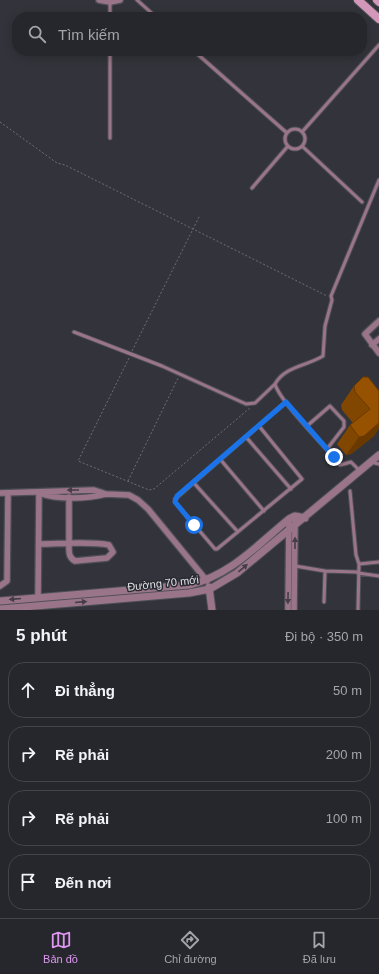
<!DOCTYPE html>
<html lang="vi">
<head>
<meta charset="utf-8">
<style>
  body { margin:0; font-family:Arial,sans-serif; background:#2e2f34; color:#f1f3f6 }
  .stop { position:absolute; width:12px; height:12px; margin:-9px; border:3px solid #1a73e8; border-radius:50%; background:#fff }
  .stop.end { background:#1a73e8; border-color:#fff; box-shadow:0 1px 4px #0008 }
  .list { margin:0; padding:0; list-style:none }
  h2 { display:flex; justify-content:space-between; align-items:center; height:52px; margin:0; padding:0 16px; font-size:17px }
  h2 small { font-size:13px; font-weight:400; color:#a4a5a9 }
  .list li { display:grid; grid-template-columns:26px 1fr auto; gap:12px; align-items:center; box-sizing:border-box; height:56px; margin:0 8px 8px; padding:0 8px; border:1px solid #424448; border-radius:16px }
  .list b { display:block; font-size:15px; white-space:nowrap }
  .list em { font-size:13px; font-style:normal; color:#a4a5a9 }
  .icon { flex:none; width:22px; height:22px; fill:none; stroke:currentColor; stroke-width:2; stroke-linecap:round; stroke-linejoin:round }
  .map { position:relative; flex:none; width:379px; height:610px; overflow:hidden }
  .search { position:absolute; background:#26272c; box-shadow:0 2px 10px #0003; left:12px; right:12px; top:12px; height:44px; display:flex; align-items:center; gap:10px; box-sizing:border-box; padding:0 14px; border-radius:16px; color:#a4a5a9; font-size:15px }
  .sheet { height:308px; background:#26272c }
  nav { display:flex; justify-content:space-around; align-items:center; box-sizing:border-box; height:56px; border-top:1px solid #424448; background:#26272c; font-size:11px; color:#a4a5a9 }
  nav a { display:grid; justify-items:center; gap:2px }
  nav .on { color:#de98f2 }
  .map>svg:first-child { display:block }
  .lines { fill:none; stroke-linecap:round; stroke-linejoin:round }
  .service-casing { stroke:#4f5056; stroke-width:5 }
  .minor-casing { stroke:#4f5056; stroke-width:8 }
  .tertiary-casing { stroke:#4f5056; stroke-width:9 }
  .secondary-casing { stroke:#4f5056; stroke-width:10 }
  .path { stroke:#6e6f75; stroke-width:1; stroke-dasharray:2 2; stroke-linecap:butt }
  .service { stroke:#9a7589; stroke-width:3 }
  .minor { stroke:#9a7589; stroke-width:5.5 }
  .tertiary { stroke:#9a7589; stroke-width:7 }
  .secondary { stroke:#d398b9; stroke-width:8 }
  .wall { fill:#814700 }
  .shaded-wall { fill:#693900 }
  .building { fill:#965200; stroke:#693900 }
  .oneway { fill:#453d47 }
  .route { stroke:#1a73e8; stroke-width:5 }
  .labels { text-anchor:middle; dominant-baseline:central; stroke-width:3; stroke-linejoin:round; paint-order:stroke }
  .street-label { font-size:11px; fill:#dfe0e5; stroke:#292a31 }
</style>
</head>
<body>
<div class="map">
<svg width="379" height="610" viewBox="0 0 379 610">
  <rect width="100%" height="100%" fill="#33343b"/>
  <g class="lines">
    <!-- service casing -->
    <g class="service-casing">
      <path id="service" d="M137,0L156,17
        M110,2V17
        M110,51V138
        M194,51L287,133
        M285 139a10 10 0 1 1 20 0a10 10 0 1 1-20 0Z
        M302,132L379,45
        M302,146L362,202
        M252,188L288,146
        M74,332L162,366L246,404L255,403L275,384
        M286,402L246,437L291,489
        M307,426L330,406L344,421V427L327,449
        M246,437L175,499V502L215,549H217L302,479L259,426
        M220,459L264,511
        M371,462L379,464
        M360,471L351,462L340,465C326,447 280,402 275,384C285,366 307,366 323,356L325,326L332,300L331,296L379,180
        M193,482L238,532
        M350,491L356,555L359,564
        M359,564L379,562
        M295,566L325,571L357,572
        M358,573L379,576
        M324,602L325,571
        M358,610L359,564"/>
    </g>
    <!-- minor casing -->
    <g class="minor-casing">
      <path id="minor" d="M99,0L110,2L120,0
        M379,321L365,334L379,353
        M372,345L379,339
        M0,493L94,490L106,494L129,495L138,500L148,509L207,581
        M39,493C58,500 87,499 106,494
        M39,544C59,544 90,541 109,545L113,552L107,558L75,561C68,557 69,551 69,544V497
        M0,586L7,581L8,493
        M38,597L39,493
        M288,610L289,519
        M294,610L295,522"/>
    </g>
    <!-- tertiary casing -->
    <g class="tertiary-casing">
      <path id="tertiary" d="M209,587L212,610
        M0,601L189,585C231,575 257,545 289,519L295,516L305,518
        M0,609L189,593L210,589L237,573L379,455"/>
    </g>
    <!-- secondary casing -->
    <g class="secondary-casing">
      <path id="secondary" d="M358,0L379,19
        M377,0L379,2"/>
    </g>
    <!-- path -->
    <path class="path" d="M0,122L57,163L65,165L327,296
      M132,351L200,215
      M129,358L78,461L149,490L154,489L250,408
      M128,481L178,378"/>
    <!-- service -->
    <use href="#service" class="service"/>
    <!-- minor -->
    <use href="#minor" class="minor"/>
    <!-- tertiary -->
    <use href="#tertiary" class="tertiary"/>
    <!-- secondary -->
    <use href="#secondary" class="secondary"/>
  </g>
  <!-- wall -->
  <path class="wall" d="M354,386L379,391V428L374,436L351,454L346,455L337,444L350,425L353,423L342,410L341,405Z"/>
  <!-- shaded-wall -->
  <path class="shaded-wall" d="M379,423V428L374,436L351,454L346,455L359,437Z"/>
  <!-- building -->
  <path class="building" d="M363,377H368L379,391V423L364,436L359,437L350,425L370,409L355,392L354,386Z"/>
  <!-- one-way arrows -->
  <defs><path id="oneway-solid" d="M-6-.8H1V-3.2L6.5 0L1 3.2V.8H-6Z"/></defs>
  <g class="oneway">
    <use href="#oneway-solid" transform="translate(73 490) rotate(180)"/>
    <use href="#oneway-solid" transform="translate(295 543) rotate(-90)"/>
    <use href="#oneway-solid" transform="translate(243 568) rotate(-40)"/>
    <use href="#oneway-solid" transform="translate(288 598) rotate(91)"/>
    <use href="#oneway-solid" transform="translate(15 599) rotate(175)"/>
    <use href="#oneway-solid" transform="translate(81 602) rotate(-5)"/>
  </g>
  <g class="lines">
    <!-- route -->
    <path class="route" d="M194,525L175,502L177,496L286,402L334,457"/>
  </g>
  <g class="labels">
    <!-- street labels -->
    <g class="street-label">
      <text transform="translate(163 583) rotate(-6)">Đường 70 mới</text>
    </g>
  </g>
</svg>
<div class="stop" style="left:194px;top:525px"></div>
<div class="stop end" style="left:334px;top:457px"></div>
<div class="search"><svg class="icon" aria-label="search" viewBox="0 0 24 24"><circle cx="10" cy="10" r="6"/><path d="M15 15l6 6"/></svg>Tìm kiếm</div>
</div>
<section class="sheet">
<h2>5 phút<small>Đi bộ · 350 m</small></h2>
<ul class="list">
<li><svg class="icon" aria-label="ahead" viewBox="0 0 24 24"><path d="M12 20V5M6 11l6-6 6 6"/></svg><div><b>Đi thẳng</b></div><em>50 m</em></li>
<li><svg class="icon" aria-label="right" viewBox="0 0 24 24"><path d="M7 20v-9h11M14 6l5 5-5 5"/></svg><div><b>Rẽ phải</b></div><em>200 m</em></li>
<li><svg class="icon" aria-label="right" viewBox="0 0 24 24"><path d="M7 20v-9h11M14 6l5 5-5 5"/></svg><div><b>Rẽ phải</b></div><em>100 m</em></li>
<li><svg class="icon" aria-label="arrive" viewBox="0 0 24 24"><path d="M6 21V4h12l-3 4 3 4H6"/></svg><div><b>Đến nơi</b></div></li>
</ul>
</section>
<nav>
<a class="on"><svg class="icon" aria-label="map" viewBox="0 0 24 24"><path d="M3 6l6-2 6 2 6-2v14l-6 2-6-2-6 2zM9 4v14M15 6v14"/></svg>Bản đồ</a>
<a><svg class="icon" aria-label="directions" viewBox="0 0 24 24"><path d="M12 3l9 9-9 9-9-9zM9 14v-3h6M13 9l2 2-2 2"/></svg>Chỉ đường</a>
<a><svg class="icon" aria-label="saved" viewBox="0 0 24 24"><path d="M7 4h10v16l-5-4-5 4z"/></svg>Đã lưu</a>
</nav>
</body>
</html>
